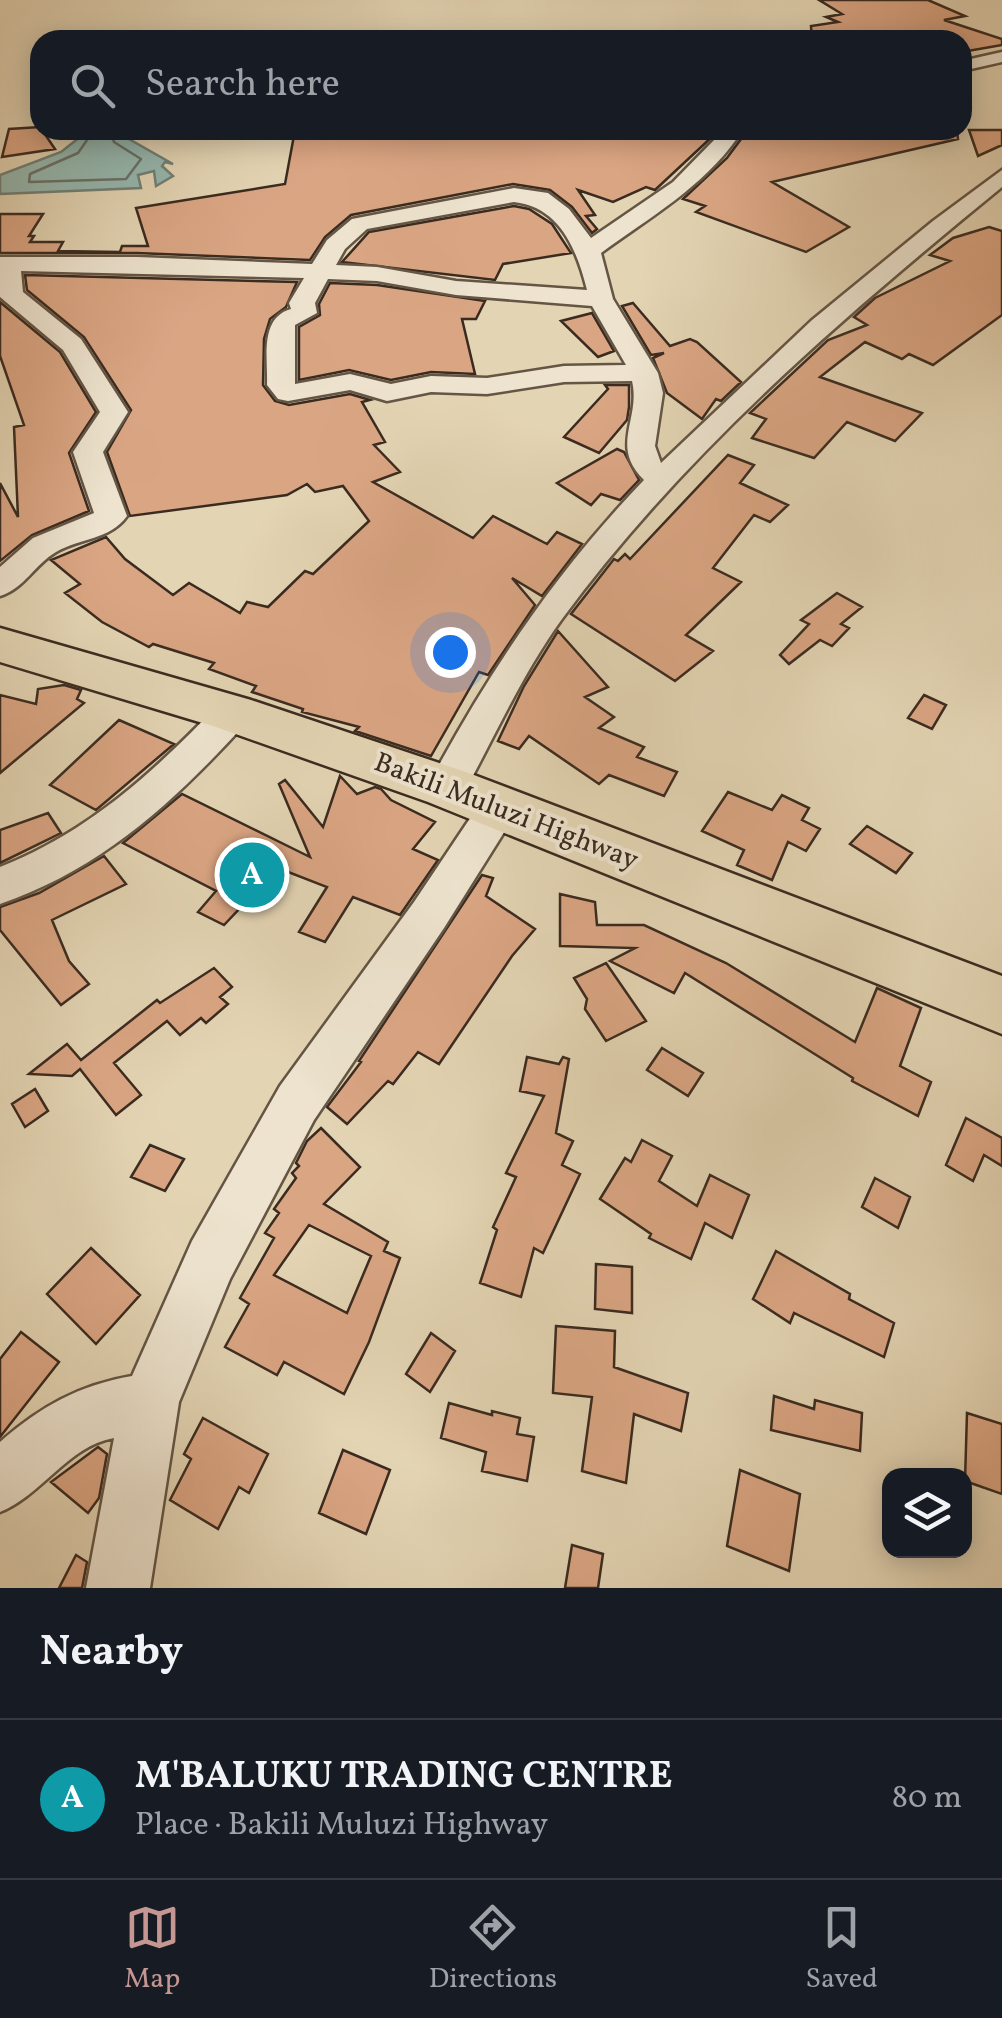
<!DOCTYPE html>
<html lang="en">
<head>
<meta charset="utf-8">
<style>
  body { margin:0; font-family:Vollkorn,serif; background:#242831; color:#f1f3f6 }
  .controls { position:absolute; right:30px; bottom:30px; display:grid; overflow:hidden; border-radius:20px; box-shadow:0 5px 25px #0003 }
  .controls button { width:90px; height:90px; display:grid; place-items:center; padding:0; border:0; border-bottom:2px solid #363941; background:#171b24; color:#f1f3f6; font:50px sans-serif }
  .you { position:absolute; left:450px; top:652px; width:35px; height:35px; margin:-25px; border:8px solid #fff; border-radius:50%; background:#1a73e8; box-shadow:0 0 0 15px #1a73e833 }
  .badge { display:grid; place-items:center; width:65px; height:65px; border-radius:50%; background:#c59692; color:#fff; font-size:32px; font-weight:700 }
  .pin { position:absolute; translate:-50% -50%; border:5px solid #fff; box-shadow:0 2px 10px #0006 }
  .list { margin:0; padding:0; list-style:none }
  h2 { display:flex; justify-content:space-between; align-items:center; height:130px; margin:0; padding:0 40px; font-size:42px }
  h2 small { font-size:32px; font-weight:400; color:#9ea1a6 }
  .list li { display:grid; grid-template-columns:65px 1fr auto; gap:30px; align-items:center; box-sizing:border-box; height:160px; padding:0 40px; border-top:2px solid #363941 }
  .list b { display:block; font-size:38px; white-space:nowrap }
  .list p { margin:0; font-size:32px; white-space:nowrap; color:#9ea1a6 }
  .list em { font-size:32px; font-style:normal; color:#9ea1a6 }
  .icon { flex:none; width:55px; height:55px; fill:none; stroke:currentColor; stroke-width:2; stroke-linecap:round; stroke-linejoin:round }
  .map { position:relative; flex:none; width:1002px; height:1588px; overflow:hidden }
  .search { position:absolute; background:#171b24; box-shadow:0 5px 25px #0003; left:30px; right:30px; top:30px; height:110px; display:flex; align-items:center; gap:25px; box-sizing:border-box; padding:0 35px; border-radius:30px; color:#9ea1a6; font-size:38px }
  .sheet { height:290px; background:#171b24 }
  nav { display:flex; justify-content:space-around; align-items:center; box-sizing:border-box; height:140px; border-top:2px solid #363941; background:#171b24; font-size:28px; color:#9ea1a6 }
  nav a { display:grid; justify-items:center; gap:5px }
  nav .on { color:#c59692 }
  .map>svg:first-child { display:block }
  .water { fill:#95b8af; stroke:#718076; stroke-width:2.5 }
  .lines { fill:none; stroke-linecap:round; stroke-linejoin:round }
  .shore { stroke:#687268; stroke-width:2.5 }
  .building { fill:#daa583; stroke:#3a2b20; stroke-width:2.5; fill-rule:evenodd }
  .minor-casing { stroke:#645545; stroke-width:5 }
  .highway-casing { stroke:#3a2b20; stroke-width:5 }
  .minor { fill:#ede3ce; fill-rule:evenodd }
  .highway { fill:#e3d4b3; fill-rule:evenodd }
  .labels { text-anchor:middle; dominant-baseline:central; stroke-width:8; stroke-linejoin:round; paint-order:stroke }
  .street-label { font-size:28px; fill:#3a2b20; stroke:#ede3ce }
</style>
</head>
<body>
<div class="map">
<svg width="1002" height="1588" viewBox="0 0 1002 1588">
  <rect width="100%" height="100%" fill="#e3d4b3"/>
  <filter id="stains"><feTurbulence type="fractalNoise" baseFrequency=".002" numOctaves="4"/><feColorMatrix values="0 0 0 0 .2 0 0 0 0 .09 0 0 0 0 .02 0 0 0 .5 -.17"/></filter>
  <radialGradient id="worn" r=".72"><stop offset=".6" stop-color="#630" stop-opacity="0"/><stop offset="1" stop-color="#630" stop-opacity=".3"/></radialGradient>
  <!-- water -->
  <path class="water" d="M89,130H113L173,164L165,162L162,166L173,176L156,186L154,171L138,175L141,188L0,194V175L61,152Z"/>
  <g class="lines">
    <!-- shore -->
    <path class="shore" d="M94,130L78,153L30,174L29,182L126,179L141,159L114,142L110,130"/>
  </g>
  <!-- building -->
  <path class="building" d="M819,0H928L965,16L944,20L1002,39V45L962,52V40H812L811,26L838,22L826,17L842,14Z
    M40,127L55,149L2,157L9,129Z
    M295,130H471L483,136L511,130H713L714,135L655,190L646,187L613,202L578,190L595,215L586,216L597,229L592,233L572,207L550,190L513,184L351,215L325,237L310,260L137,253H0V214H43L29,236H34L30,242H63L58,251L120,252L122,246H148L136,208L285,184Z
    M741,130H957L958,139L772,182L849,227L806,252L696,212L705,206L683,199L727,158L741,139Z
    M969,130H1002V145L978,156Z
    M514,206L529,209L552,224L571,253L503,264L495,280L342,262L369,232Z
    M989,227L1002,231V315L933,365L909,354L902,359L865,342L820,377L922,413L895,441L847,422L814,458L752,438L766,419L750,413L828,340L867,325L854,317L875,298L950,261L930,255L953,238Z
    M25,275L297,282L286,307L270,319L264,339L263,385L275,401L289,405L350,394L370,400L362,402L385,442L374,445L400,472L373,482L473,538L493,516L547,544L557,532L582,544L542,596L512,578L535,605L488,675L479,672L431,756L355,731L359,727L302,712L303,709L252,692L256,686L209,669L214,663L153,644L149,647L102,622L65,593L80,584L51,560L106,537L125,559L173,595L189,583L240,613L247,602L268,607L305,571L313,574L369,521L343,486L315,492L307,484L287,495L130,516L107,452L131,410L84,337L27,290Z
    M330,283L377,285L485,301L476,319H462L475,374L431,372L391,380L349,370L299,380V327L320,315L319,304Z
    M0,302L60,352L96,412L69,453L89,511L32,535L0,561V483L18,517L14,427L24,425L0,356Z
    M633,303L670,346L690,339L697,342L741,382L721,401L716,399L702,419L667,393L653,358L664,353L651,355L622,306Z
    M592,313L614,351L598,357L561,321Z
    M605,385H629V407L627,420L599,453L564,437L608,389Z
    M617,449L624,452L639,480L620,500L601,494L591,505L557,483Z
    M728,455L754,465L740,483L788,505L770,522L754,515L713,568L741,582L686,635L713,651L675,681L571,614L614,559L618,561L625,554L630,559Z
    M837,593L862,607L841,624L849,628L832,646L820,640L789,664L780,655L809,624L801,620Z
    M558,631L608,687L585,697L614,717L599,728L644,747L637,757L677,772L664,796L609,775L599,784L529,736L519,749L498,741L524,686Z
    M64,685L81,690L77,699L84,703L0,773V695L36,704L38,689Z
    M924,695L946,705L932,729L908,718Z
    M119,720L174,744L96,810L50,785Z
    M340,776L357,794L375,787L381,789L391,800L435,822L413,849L438,860L400,915L353,897L325,942L299,932L327,887L278,868L224,925L198,912L216,891L123,843L182,794L310,857L279,784L285,780L323,827Z
    M728,792L772,810L782,795L809,808L802,820L820,829L806,851L788,842L772,880L737,865L744,850L702,831Z
    M48,813L61,833L0,863V830Z
    M867,826L912,853L896,873L850,844Z
    M104,856L126,884L52,920L69,961L89,984L61,1005L0,930V907L39,893Z
    M482,875L493,878L486,896L535,929L512,956L439,1064L418,1052L393,1084L388,1081L347,1124L327,1107L361,1062L359,1061Z
    M560,894L595,902L597,925H644L726,963L855,1042L877,988L921,1008L900,1066L931,1082L918,1116L852,1081L853,1078L685,973L674,993L610,961L635,948L560,946Z
    M606,963L646,1021L606,1041L585,1009L587,999L574,978Z
    M214,968L232,987L220,997L228,1004L206,1023L201,1018L180,1035L167,1021L114,1063L141,1095L116,1115L80,1069L72,1076L29,1074L67,1044L81,1060L157,1000L160,1003Z
    M662,1048L703,1073L688,1096L647,1070Z
    M527,1057L559,1064L563,1057L569,1059L556,1133L573,1141L562,1165L580,1174L543,1253L534,1248L521,1297L480,1283L497,1230L493,1227L516,1177L506,1173L544,1096L520,1091Z
    M35,1089L48,1111L25,1127L12,1104Z
    M966,1118L1002,1138V1166L984,1155L973,1181L946,1165Z
    M321,1128L360,1167L324,1204L388,1242L384,1251L400,1258L369,1342L344,1394L284,1362L277,1375L225,1347L249,1304L240,1298L274,1238L265,1233L279,1213L274,1209L296,1178L292,1173L299,1166L296,1163L307,1141ZM309,1225L371,1256L347,1313L274,1275Z
    M642,1140L672,1156L659,1181L697,1206L710,1175L749,1195L732,1238L705,1223L691,1259L649,1238L651,1234L600,1199L625,1158L631,1162Z
    M150,1145L184,1159L165,1191L131,1177Z
    M875,1178L910,1197L898,1228L862,1207Z
    M91,1248L140,1295L96,1344L47,1294Z
    M776,1251L850,1294L849,1299L894,1323L884,1357L794,1313L790,1323L753,1299Z
    M596,1264L632,1267V1313L595,1309Z
    M556,1326L615,1331L614,1367L688,1393L681,1431L634,1414L626,1483L582,1471L592,1397L553,1393Z
    M21,1332L59,1362L0,1437V1359Z
    M431,1333L455,1351L430,1392L406,1374Z
    M774,1396L814,1409L815,1400L862,1413L860,1451L771,1430Z
    M449,1403L492,1415V1411L520,1418L517,1434L534,1437L527,1481L482,1471L486,1452L441,1438Z
    M967,1413L1002,1424V1494L965,1481Z
    M203,1418L268,1454L249,1493L239,1487L218,1529L170,1500L191,1459L184,1454Z
    M98,1447L107,1454L99,1498L88,1513L51,1482Z
    M343,1450L390,1470L366,1534L319,1513Z
    M740,1470L800,1494L789,1571L727,1546Z
    M572,1545L603,1554L598,1588H565Z
    M76,1555L87,1562L82,1588H59Z"/>
  <g class="lines">
    <!-- minor casing -->
    <g class="minor-casing">
      <path id="minor" d="M1002,52V62L962,71V61Z
        M717,130H737L738,137C702,188 650,217 601,253L613,299L658,373L663,393L655,446L661,463L811,321L933,221L1002,170V187C843,317 685,452 562,619C522,674 494,738 461,798L447,802L433,798L427,787C488,673 554,574 644,480C609,446 641,419 632,381L564,382L487,394L431,392L387,401L350,390L288,401L278,399L267,385C268,358 259,318 291,309L289,303L304,278L21,271L23,292L81,339L128,412L103,452L127,516C110,540 80,538 56,552C35,564 24,589 0,596V567L33,538L94,513L73,452L100,412L63,350L0,297V257H137L312,264L327,240L352,219L514,188L548,193L569,209L591,238L673,182L718,136ZM514,202C560,207 577,250 587,290L456,281L377,267L336,265L345,249L367,229ZM328,279L377,281L456,295L592,306L626,365L564,366L487,378L431,376L391,384L350,374L295,384V325L317,313L315,303Z
        M233,699L246,703L252,713L246,723C175,801 102,869 0,904V867C89,832 155,771 220,703Z
        M499,791L513,796L519,807L513,818L444,928L314,1120L230,1279L179,1402L150,1588H86L114,1438C68,1446 42,1495 0,1512V1442C40,1407 79,1385 132,1376L192,1241L280,1086L414,902L485,796Z"/>
    </g>
    <!-- highway casing -->
    <g class="highway-casing">
      <path id="highway" d="M0,628L251,700L466,772L1002,976V1034L428,802L216,727L0,662Z"/>
    </g>
    <!-- minor -->
    <use href="#minor" class="minor"/>
    <!-- highway -->
    <use href="#highway" class="highway"/>
  </g>
  <g class="labels">
    <!-- street labels -->
    <g class="street-label">
      <text transform="translate(506 812) rotate(21)">Bakili Muluzi Highway</text>
    </g>
  </g>
  <rect width="100%" height="100%" filter="url(#stains)"/>
  <rect width="100%" height="100%" fill="url(#worn)"/>
</svg>
<div class="controls">
<button><svg class="icon" aria-label="layers" viewBox="0 0 24 24"><path d="M12 4l9 5-9 5-9-5zM3 14l9 5 9-5"/></svg></button>
</div>
<div class="you"></div>
<div class="pin badge" style="left:252px;top:875px;background:#0f9aa8">A</div>
<div class="search"><svg class="icon" aria-label="search" viewBox="0 0 24 24"><circle cx="10" cy="10" r="6"/><path d="M15 15l6 6"/></svg>Search here</div>
</div>
<section class="sheet">
<h2>Nearby<small></small></h2>
<ul class="list">
<li><span class="badge" style="background:#0f9aa8">A</span><div><b>M'BALUKU TRADING CENTRE</b><p>Place · Bakili Muluzi Highway</p></div><em>80 m</em></li>
</ul>
</section>
<nav>
<a class="on"><svg class="icon" aria-label="map" viewBox="0 0 24 24"><path d="M3 6l6-2 6 2 6-2v14l-6 2-6-2-6 2zM9 4v14M15 6v14"/></svg>Map</a>
<a><svg class="icon" aria-label="directions" viewBox="0 0 24 24"><path d="M12 3l9 9-9 9-9-9zM9 14v-3h6M13 9l2 2-2 2"/></svg>Directions</a>
<a><svg class="icon" aria-label="saved" viewBox="0 0 24 24"><path d="M7 4h10v16l-5-4-5 4z"/></svg>Saved</a>
</nav>
</body>
</html>
